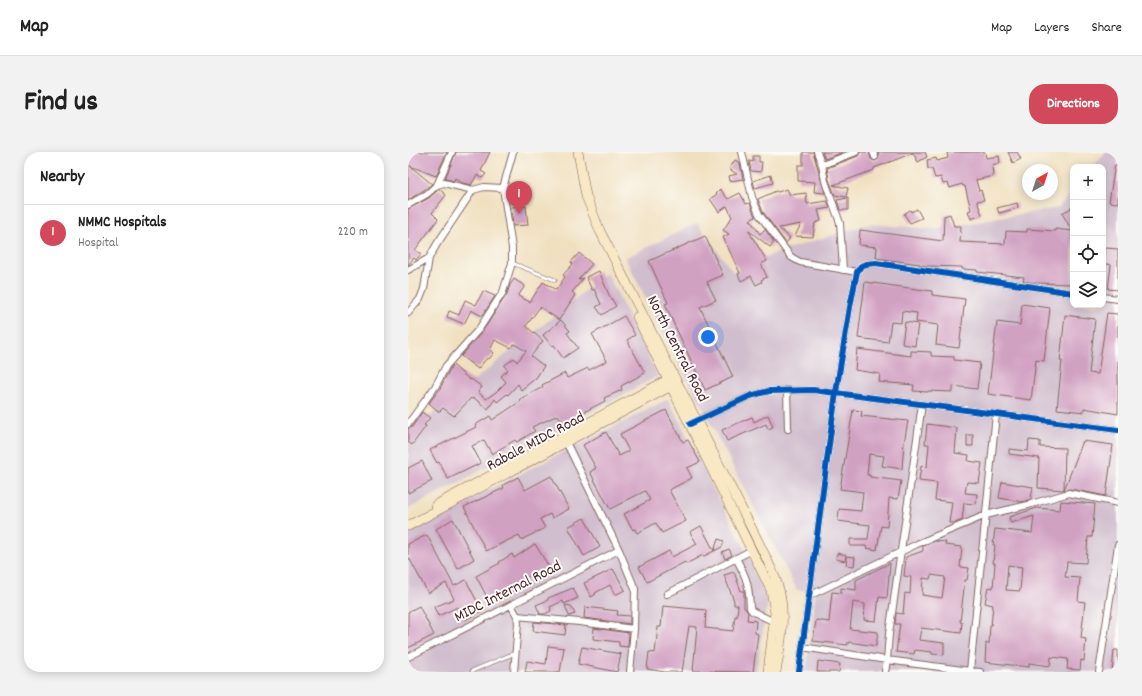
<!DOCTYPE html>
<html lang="en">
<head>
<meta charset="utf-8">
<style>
  body { margin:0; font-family:Dekko,sans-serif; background:#f2f2f2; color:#222 }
  .controls { position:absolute; right:12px; top:12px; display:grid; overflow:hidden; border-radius:8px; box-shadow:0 2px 10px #0003 }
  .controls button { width:36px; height:36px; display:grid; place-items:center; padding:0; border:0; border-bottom:1px solid #e0e0e0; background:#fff; color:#222; font:20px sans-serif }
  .compass { position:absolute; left:614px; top:12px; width:36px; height:36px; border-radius:50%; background:#fff; box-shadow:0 2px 10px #0003; rotate:39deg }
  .you { position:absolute; left:300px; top:185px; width:14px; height:14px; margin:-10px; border:3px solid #fff; border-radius:50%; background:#1a73e8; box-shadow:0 0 0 6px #1a73e833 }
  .badge { display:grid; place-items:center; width:26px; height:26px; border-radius:50%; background:#d1495b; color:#fff; font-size:13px; font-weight:700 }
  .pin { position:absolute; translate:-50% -33px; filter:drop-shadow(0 1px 2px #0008) }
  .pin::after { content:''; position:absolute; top:21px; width:14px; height:12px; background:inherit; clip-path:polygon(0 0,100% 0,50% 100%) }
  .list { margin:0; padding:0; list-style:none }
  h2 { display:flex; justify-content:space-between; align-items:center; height:52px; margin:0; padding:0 16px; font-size:17px }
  h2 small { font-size:13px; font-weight:400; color:#767676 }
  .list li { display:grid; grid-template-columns:26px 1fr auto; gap:12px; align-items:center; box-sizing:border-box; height:56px; padding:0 16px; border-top:1px solid #e0e0e0 }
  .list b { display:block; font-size:15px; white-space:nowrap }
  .list p { margin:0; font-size:13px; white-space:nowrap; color:#767676 }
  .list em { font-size:13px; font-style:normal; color:#767676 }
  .icon { flex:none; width:22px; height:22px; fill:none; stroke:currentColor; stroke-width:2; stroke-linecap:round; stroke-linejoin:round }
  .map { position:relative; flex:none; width:710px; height:520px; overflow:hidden; border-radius:16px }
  header { display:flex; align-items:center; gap:24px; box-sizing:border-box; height:56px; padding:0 20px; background:#fff; border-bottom:1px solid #e0e0e0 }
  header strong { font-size:19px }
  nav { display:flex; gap:22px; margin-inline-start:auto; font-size:14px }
  .intro { display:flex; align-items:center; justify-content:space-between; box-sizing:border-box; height:96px; padding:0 24px }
  h1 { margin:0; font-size:28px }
  .button { padding:10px 18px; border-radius:16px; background:#d1495b; color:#fff; font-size:14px; font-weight:700 }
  main { display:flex; gap:24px; padding:0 24px }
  aside { flex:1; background:#fff; border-radius:16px; box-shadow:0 2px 10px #0003 }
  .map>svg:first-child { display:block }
  .industrial { fill:#d0bdcd }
  .building { fill:#d1a1c2; fill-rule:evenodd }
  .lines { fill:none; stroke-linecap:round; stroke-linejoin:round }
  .lane-casing { stroke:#84635f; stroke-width:4.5 }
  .street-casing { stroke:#84635f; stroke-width:8 }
  .secondary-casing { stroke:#84635f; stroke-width:10 }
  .lane { stroke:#fff; stroke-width:3 }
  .street { stroke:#fff; stroke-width:6 }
  .secondary { stroke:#f8e8c3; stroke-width:9 }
  .cycleway-casing { stroke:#fdfcf7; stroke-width:8 }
  .cycleway { stroke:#0057b8; stroke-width:6 }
  .labels { text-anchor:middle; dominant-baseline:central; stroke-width:4; stroke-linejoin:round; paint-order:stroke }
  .street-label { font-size:16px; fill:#4a1f2b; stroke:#fdfcf7 }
</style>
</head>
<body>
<header>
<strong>Map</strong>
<nav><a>Map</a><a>Layers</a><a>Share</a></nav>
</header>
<div class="intro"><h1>Find us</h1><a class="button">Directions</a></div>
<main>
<aside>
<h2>Nearby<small></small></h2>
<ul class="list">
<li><span class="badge">1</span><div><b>NMMC Hospitals</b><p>Hospital</p></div><em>220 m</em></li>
</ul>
</aside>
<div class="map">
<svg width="710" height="520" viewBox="0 0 710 520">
  <rect width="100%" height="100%" fill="#fdfcf7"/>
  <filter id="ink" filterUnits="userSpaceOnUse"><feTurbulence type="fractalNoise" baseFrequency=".025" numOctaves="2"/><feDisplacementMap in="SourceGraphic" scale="8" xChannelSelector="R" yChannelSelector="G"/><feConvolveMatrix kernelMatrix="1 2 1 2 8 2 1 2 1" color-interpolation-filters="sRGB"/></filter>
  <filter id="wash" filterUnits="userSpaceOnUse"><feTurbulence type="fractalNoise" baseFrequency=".012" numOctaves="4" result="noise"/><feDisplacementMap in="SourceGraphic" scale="16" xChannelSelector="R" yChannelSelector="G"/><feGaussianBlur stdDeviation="0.9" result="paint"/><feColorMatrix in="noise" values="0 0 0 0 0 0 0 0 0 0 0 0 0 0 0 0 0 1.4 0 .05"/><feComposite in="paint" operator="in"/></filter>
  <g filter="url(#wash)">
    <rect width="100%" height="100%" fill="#f0e0c0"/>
    <!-- industrial -->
    <path class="industrial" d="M700,0H710V520H398L408,438H389L217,106L289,71L325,120L370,100L461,72L528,77L650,56L665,39V153H695V15H685L697,1Z
      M199,121L250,224L0,357V282Z
      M260,247L350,423L360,448L348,520H0V379Z"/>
    <g id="blocks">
      <!-- building -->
      <path class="building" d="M0,0H39L28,24L2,14L24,32L16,38L0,48Z
        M48,0H82L73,19L78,22L74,26L69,23L63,33L54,31L47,26L46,29L37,27Z
        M395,0H405L417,41L406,40L407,30L390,29V13H395Z
        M414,0H435L417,7Z
        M452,0H461L463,7L467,9L471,6L470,0H517L519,5L510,10L505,1L466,16V18L425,33L440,36L438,45L427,43L421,28L419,16L450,4Z
        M543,0H577L578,6L591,4L592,11L584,13L585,24L568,28L571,39L573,38L576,48L569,49L574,63L563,67L560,59L563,58L557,34H555L554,32L542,36L540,31L535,32L533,25L527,26L524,17H520L519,8L528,6L529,9L540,6L539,1Z
        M600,0H609L613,7L605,11Z
        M345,4H351V10H354L353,20L343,19L341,9L345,10Z
        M327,8L332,11L335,27L322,29L321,24L329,22L321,17Z
        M707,13H710V51L701,50Z
        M363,23L365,31L347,36L345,29Z
        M31,37L38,43L24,61L30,67L7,98L13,102L8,108L6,106L0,113V57L21,46Z
        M312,37L320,47L332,41L338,52L342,51L347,65L342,68L352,82L357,77L366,90L362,95L340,78L359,109L353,112L359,125L353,128L354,130L348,133L343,124L333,129L330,122L332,121L315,85L321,82L315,78L324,65L319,54L311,60L302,47L309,42L308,41Z
        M379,37L382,43L398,41L399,52L419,49L422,56L410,58L413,69L407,71L405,85L387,84L393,72L371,76L382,86L378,91L355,60L350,47L368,39L370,40Z
        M440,46V58H432L429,48Z
        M609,51L610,56L591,61L589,56Z
        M118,54L120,73L105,74L103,55Z
        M665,55V93L662,132L628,131L615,129L616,125L569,120V118L554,117V115L519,114L512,113V112L468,106L469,95L451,93L452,78L535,89L536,64L542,62L546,74H553L552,90L597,92L598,79L619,80V77L647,79V77L664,79L654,61Z
        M509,57L514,66L502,71L496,62L502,58L503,60Z
        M297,84L315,123L299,130L308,148L292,155L325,225L297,238L265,170L257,152L260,151L241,109Z
        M697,96L710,97V138L700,137L703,113L696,111Z
        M171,101L184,112L170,128L176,126L164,140L167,143L151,168L132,155L118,174L135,189L123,204L136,214L128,226L113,238L110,232L100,243L99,242L89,250L87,247L80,257L66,246L64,247L63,246L46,264L35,256L31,260L21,251L31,238L42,217L45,213L62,228L63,227L74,235L70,240L78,247L88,240L98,230L93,224L100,218L96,214L106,206L109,210L118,199L106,192L103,196L87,188L82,198L86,201L81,207L79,206L70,217L53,204L75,179L99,142L102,133L106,127L117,134L110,144L122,150L135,130L148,138L157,125L155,123L165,112L163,110Z
        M191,119L201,143L208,154L194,163L188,155L193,152L186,137L184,138L178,125Z
        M457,130L524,139V143L557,147L551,196L528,193L530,173L508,170L509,161L494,159L493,171L483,170L480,190L450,186Z
        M75,139L87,144L74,164L63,158L56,172L39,165L41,159L51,163L57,148L68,153Z
        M614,152L642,156L636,209L628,208L623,248L580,242L589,170L612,173Z
        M699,161L710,162V262L676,256V260L649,257L654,209H652L657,163L687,167L681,221L690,222Z
        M216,164L227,183L219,188L237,221L213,234L214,238L196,246L197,249L155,271L150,263L124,275L127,279L109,290L107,288L84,302L76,288L64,294L73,311L40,327L31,310L29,311L22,298L68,275L67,273L82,264L84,268L113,249L112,247L135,235L134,233L157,221L159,226L180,216L181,218L199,209L184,182Z
        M153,168L162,179L159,181L170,196L155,206L146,193L144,194L135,183Z
        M497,170L510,172L507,194L494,192Z
        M449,197L503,204V199L523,200V204L546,205V208L572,211L569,237L545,234V240L520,239V240L505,239L506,233L471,230L472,222L447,218Z
        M258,258L275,290L280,288L292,310L279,316L284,326L261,338L278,369L254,381L248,371L229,381L227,377L225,378L216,362L242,348L237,339L202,357L182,320L188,316L175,293L198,280L211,304L221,299L212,282Z
        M445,258L454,259L453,264L500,269L496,291L494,317L474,314L476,304L461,302L459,323H462V325L493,329L490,347L481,346L479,375L473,374L469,398L458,396L459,394H442V387H460L462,373L430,369L431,357L453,359L455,340L432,337Z
        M14,260L22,266L16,273L18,274L4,293L0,290V276L4,275Z
        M360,263L365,275L360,277L358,272L319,289L314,278L344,265L346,270Z
        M519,272L549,276L547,301L561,303L560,309L574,311L571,331L559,330L557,341L569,342L568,352L556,351L554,368L547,371H541L544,350L527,348L529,331L511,329L513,314L519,315L521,292H517Z
        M559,283H565V294H559Z
        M621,288L632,289V295L657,296L656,338L630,336L631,306L601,302V297L620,299Z
        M675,289L705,293L698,344L662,337L656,338Z
        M14,309L24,329L0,341V316Z
        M143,324L161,357L144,366L142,362L132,367L137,376L113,388L111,383L78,399L56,355L96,336L95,333L110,325L117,338Z
        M594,330L625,335L623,347L614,350L591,346Z
        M653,349L687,352L684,385H680L678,411L659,410L657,425L672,426L670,449L677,450L673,486L678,487L676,509L673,508L672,518L659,517L660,507L643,505L642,514L621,511V515L577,510L578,491L581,492L582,474H583L585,453L577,451L580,435L585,436L587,411H585L587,393H585L587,377L624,381L626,364L603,371L601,365L629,356L652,358ZM600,413L614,415L612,439L598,438Z
        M176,366L192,395L176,404L160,375Z
        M45,367L66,407L50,417L28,377Z
        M293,374L306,399L296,404L295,403L278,412L277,410L239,430L231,415L261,399L264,405L289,392L282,380Z
        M19,383L46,434L58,428L74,459L57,468L50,455L30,464L26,455L46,447L38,431L20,441L0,404V392Z
        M310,387L316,389L314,395L306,399Z
        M527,389L538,390L537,393L554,395L552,415L561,416L559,428H557L552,470H554L553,481L513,476L511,488L536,491V503L524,502V500L507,498L506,502L488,500L492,472H487L488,461L495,462L497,441L502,442L503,425L496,424L498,405L515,399V394ZM523,423L537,425L534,446L514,443L515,426L522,427Z
        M127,392L144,420L128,430L123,423L102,434L105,439L82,451L68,424L92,411L91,410L104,402L106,406Z
        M321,397L324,403L317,407L314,400Z
        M429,401L438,403L437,409L428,407Z
        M439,404L447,405L446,414L438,413Z
        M482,411L479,446L471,445L468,469L456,468L457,452L445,450L442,477L470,480L468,494L440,490V493L405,489L408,468L421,470L424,440L433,441V436L448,438V428Z
        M205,417L217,438L207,443L202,433L187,441L188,442L183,445L176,431Z
        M326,420L333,439H336V456L338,457L340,461L339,468L348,469L347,481L350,482L345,520L285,519L289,475L281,474L274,520H257L239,517L241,500L247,501L250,475H253L255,454L298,458L297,476L325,479L327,464L329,465L330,453H326V449L316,423Z
        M165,436L170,446L156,452L155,449L142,455L143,459L137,462H132L128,453L140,448V446Z
        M157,453L163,454L167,462L161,464Z
        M11,454L26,483L0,496V460Z
        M177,455L210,459L209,463L222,464V472L176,466Z
        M126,470L158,473L157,483L125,479Z
        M186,476L221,481L220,495L211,494V490L185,487Z
        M140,494L156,496L152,520H117L119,509L138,512Z
        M174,495L213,502L209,520L170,512Z
        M706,498H710V520H704Z
        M410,509L432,512L431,520H409Z"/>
    </g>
  </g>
  <g filter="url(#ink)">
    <use href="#blocks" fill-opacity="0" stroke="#84635f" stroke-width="1"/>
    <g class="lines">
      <!-- lane casing -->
      <g class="lane-casing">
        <path id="lane" d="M104,111L147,128
          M695,125L696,114
          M64,519L107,501"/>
      </g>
      <!-- street casing -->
      <g class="street-casing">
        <path id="street" d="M334,0L344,45L351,62L383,105L392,110L449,120
          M409,0L414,13L417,29L432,71L435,118
          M465,0L467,5
          M414,13L448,0
          M29,33L44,0
          M0,53L19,42L29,33L36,31L65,38L76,35L95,36L105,0
          M0,118L21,106
          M695,145L710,147
          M0,161L12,147L16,137L21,106L29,92L65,38
          M379,238L380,277
          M286,270L342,244L361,239L405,238L710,278
          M0,272L27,235L38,214L71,177L95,140L104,111V96L95,36
          M157,288L211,398L227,437L226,477L222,520
          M328,406C339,426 341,433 342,456L344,459L366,470
          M259,442L344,398
          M401,444L509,392L578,363L620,353L661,341L710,351
          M103,453L109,464L110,471L106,520
          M109,464L171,470L226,477
          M394,495L479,508L481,482L514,252
          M0,505L211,398
          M562,519L572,520
          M391,520L428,240L442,155L449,120L453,114L458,112L468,111L665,141
          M477,520L479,508L562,519L588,262
          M691,520L710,393"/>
      </g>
      <!-- secondary casing -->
      <g class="secondary-casing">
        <path id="secondary" d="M170,0L178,44L192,79L346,381C354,398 363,414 369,431C379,460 373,491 368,520
          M229,165L363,438L367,461L360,520
          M28,353L265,225
          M0,374L267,232"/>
      </g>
      <!-- lane -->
      <use href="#lane" class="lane"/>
      <!-- street -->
      <use href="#street" class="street"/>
      <!-- secondary -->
      <use href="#secondary" class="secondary"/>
      <!-- cycleway casing -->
      <g class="cycleway-casing">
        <path id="cycleway" d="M282,272L342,244L361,239L405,238L710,278
          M391,520L428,240L442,155L449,120L453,114L458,112L468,111L665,141"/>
      </g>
      <!-- cycleway -->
      <use href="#cycleway" class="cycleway"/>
    </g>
  </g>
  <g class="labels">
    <!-- street labels -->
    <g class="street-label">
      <text transform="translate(269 197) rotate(63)">North Central Road</text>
      <text transform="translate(128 290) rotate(-28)">Rabale MIDC Road</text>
      <text transform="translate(100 440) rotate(-27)">MIDC Internal Road</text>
    </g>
  </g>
</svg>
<div class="controls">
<button>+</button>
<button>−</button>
<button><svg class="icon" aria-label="locate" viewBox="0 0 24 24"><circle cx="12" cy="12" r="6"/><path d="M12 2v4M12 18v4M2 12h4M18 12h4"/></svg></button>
<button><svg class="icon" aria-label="layers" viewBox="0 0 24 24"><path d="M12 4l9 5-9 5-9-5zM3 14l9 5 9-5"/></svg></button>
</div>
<svg class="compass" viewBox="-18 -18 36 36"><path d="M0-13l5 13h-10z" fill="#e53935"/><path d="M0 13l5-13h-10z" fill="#767676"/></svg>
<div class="you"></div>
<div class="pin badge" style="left:111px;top:62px">1</div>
</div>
</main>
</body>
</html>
